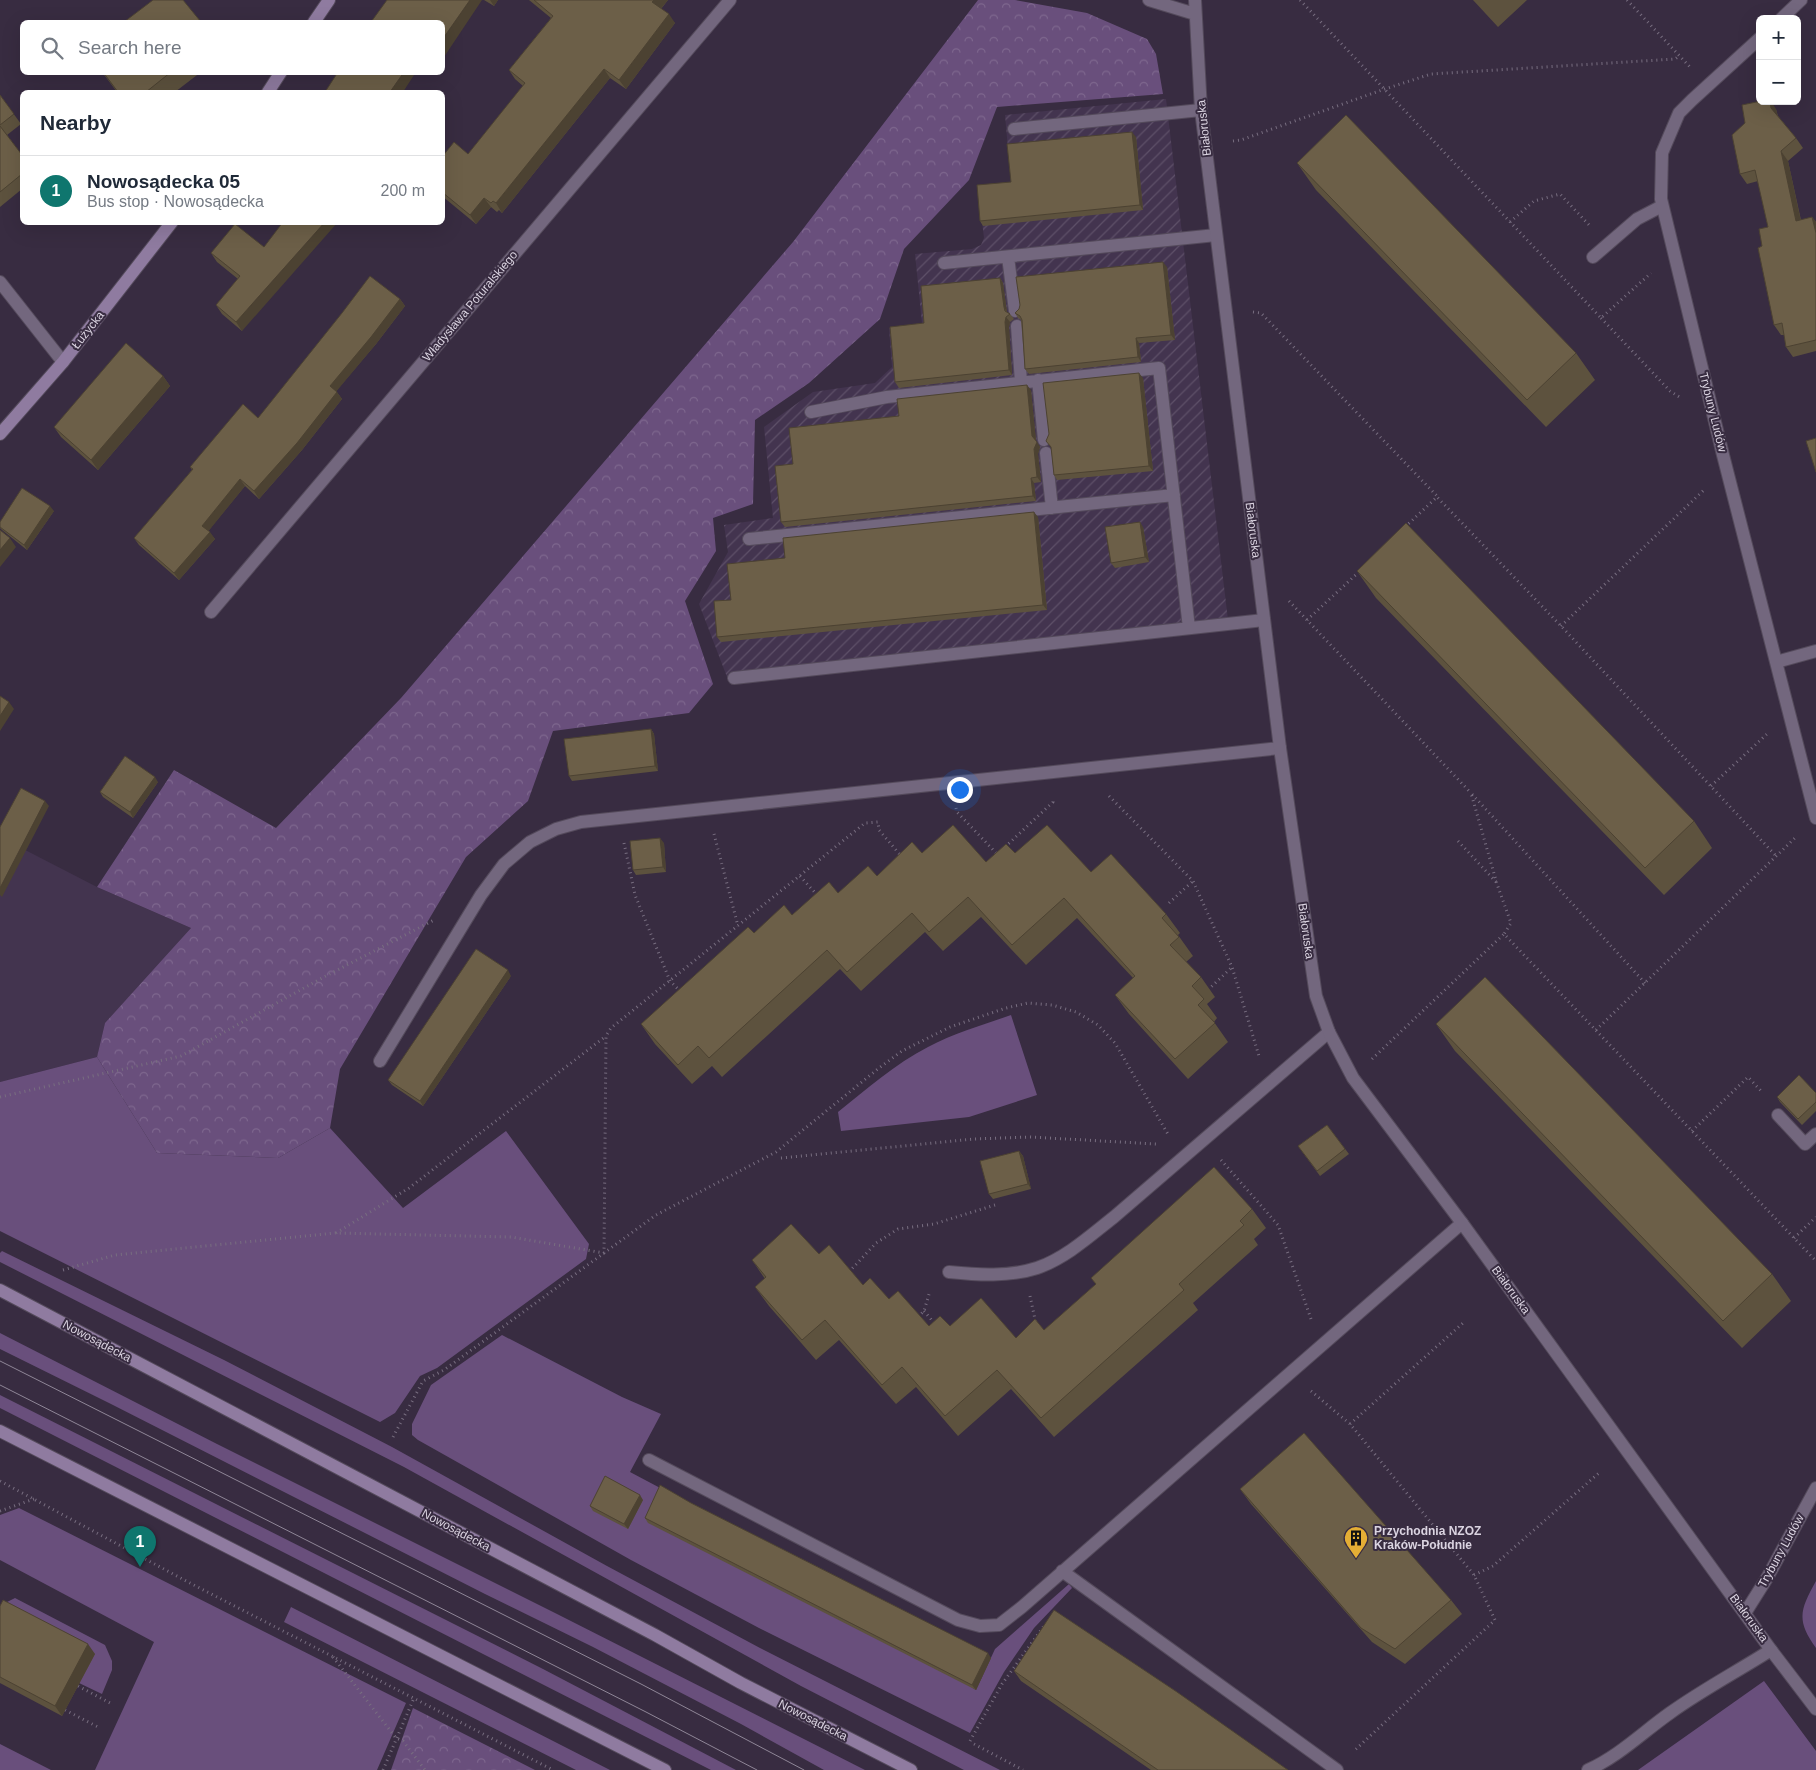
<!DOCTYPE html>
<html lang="en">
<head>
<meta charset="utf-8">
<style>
  body { margin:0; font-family:Helvetica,sans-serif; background:#f6f6f7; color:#1f2937 }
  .controls { position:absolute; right:15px; top:15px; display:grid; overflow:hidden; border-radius:8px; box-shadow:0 5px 20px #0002 }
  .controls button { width:45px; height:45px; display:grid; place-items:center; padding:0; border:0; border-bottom:1px solid #e0e1e3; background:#fff; color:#1f2937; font:25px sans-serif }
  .you { position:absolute; left:959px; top:789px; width:18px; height:18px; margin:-12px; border:4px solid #fff; border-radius:50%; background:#1a73e8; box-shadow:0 0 0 8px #1a73e833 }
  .badge { display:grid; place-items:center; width:32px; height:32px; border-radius:50%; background:#0f766e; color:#fff; font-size:16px; font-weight:700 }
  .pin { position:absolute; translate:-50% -41px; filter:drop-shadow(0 1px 2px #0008) }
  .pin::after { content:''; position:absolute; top:26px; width:18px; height:15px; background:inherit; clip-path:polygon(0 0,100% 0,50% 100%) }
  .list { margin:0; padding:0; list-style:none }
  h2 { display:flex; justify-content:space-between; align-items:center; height:65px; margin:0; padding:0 20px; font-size:21px }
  h2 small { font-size:16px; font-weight:400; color:#747a83 }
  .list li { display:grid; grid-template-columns:32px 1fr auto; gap:15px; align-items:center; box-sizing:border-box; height:70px; padding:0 20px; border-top:1px solid #e0e1e3 }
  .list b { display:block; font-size:19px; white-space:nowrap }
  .list p { margin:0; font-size:16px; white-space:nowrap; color:#747a83 }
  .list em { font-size:16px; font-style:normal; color:#747a83 }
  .icon { flex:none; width:28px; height:28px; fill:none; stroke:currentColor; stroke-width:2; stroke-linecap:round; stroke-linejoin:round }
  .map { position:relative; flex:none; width:1816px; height:1770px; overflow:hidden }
  .search { position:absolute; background:#fff; box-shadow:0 5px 20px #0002; left:20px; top:20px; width:425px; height:55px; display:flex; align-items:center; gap:12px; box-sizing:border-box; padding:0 18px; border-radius:8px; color:#747a83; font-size:19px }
  .panel { position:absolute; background:#fff; box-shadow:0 5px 20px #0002; left:20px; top:90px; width:425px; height:135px; border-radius:8px }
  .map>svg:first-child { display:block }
  .built { fill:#43344f }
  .industrial { fill:url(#industrial-furrows) }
  .green { fill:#694f7c }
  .forest { fill:url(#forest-crowns) }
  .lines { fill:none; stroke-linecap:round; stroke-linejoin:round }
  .lane-casing { stroke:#544a5b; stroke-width:14 }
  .street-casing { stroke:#544a5b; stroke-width:14 }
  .secondary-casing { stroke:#544a5b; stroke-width:14 }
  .path { stroke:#786e80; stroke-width:3; stroke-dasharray:1 4; stroke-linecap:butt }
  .lane { stroke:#73677e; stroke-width:12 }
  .street { stroke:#73677e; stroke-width:12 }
  .secondary { stroke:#8f7ba0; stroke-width:12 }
  .tram { stroke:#8f8697; stroke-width:1 }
  .wall { fill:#5d523e }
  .shaded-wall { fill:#4c4232 }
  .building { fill:#6c5f48; stroke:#4c4232 }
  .labels { text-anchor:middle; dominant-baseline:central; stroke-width:4; stroke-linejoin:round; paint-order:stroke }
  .street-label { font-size:12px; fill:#dbd4e1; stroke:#382c41 }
  .poi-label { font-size:12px; font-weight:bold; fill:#dbd4e1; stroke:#382c41; text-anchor:start }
</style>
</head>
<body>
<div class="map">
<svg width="1816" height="1770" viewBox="0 0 1816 1770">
  <defs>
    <pattern id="industrial-furrows" width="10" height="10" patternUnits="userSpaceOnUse" patternTransform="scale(1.25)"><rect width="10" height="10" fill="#43344f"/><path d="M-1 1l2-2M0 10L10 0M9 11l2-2" fill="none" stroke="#5e5068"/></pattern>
    <pattern id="forest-crowns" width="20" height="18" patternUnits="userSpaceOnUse" patternTransform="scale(1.25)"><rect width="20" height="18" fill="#694f7c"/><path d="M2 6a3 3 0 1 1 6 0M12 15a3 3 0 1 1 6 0" fill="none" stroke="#7e678e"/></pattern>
  </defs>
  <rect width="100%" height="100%" fill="#382c41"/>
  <!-- built -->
  <path class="built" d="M0,837L97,887L191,928L105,1023L97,1057L0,1082Z"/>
  <!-- industrial -->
  <path class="industrial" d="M1166,99L1228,620L727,677L699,604L728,552L724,525L773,518L764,427L813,392L875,383L892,367L889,328L922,323L915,254L972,249L981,245L984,238L978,187L1011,183L1005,115Z"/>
  <!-- green -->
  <path class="green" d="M1011,1015L1037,1095L969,1117L841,1131L838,1112C867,1089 895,1064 928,1047C954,1033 983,1025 1011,1015Z
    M97,1057L157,1153L278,1158L330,1128L403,1208L506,1131L589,1244L586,1259L437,1368L420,1376L395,1413L380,1422L0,1231V1082Z
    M2,1251L224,1360L392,1447L607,1566L760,1648L1000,1770H964L801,1686L404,1467L0,1262V1253Z
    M0,1333L217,1444L559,1615L865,1770H824L741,1724L593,1647L485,1594L111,1404L0,1349Z
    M502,1335L622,1397L661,1414L630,1472L664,1490L976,1690L995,1649L1069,1584L1072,1588L1034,1628L1004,1672L970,1733L759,1628L631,1560L418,1440L412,1435V1424L431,1385Z
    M0,1395L543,1669L736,1770H711L0,1408Z
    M19,1508L406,1703L377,1770H95L154,1642L0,1560V1515Z
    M1816,1581V1648C1796,1620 1800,1610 1816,1581Z
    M15,1598L105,1645L112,1661V1670L102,1694L79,1683L94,1654L5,1603Z
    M291,1607L610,1770H576L284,1622Z
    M1764,1681L1816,1751V1770H1638Z
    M0,1744L51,1770H0Z"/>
  <!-- forest -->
  <path class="forest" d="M978,0H1015L1087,13L1147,39L1156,54L1163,94L997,107L969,180L904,249L880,319L809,383L755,420L753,504L713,518L716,551L685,601L713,684L689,713L553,731L528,801L466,857L340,1069L330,1128L278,1158L157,1153L97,1057L105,1023L191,928L97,887L174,770L276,828L401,698L793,242Z
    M413,1708L535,1770H391Z"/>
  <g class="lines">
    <!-- lane casing -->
    <g class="lane-casing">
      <path id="lane" d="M1014,129L1201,110
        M1008,257L1015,311
        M1593,257L1637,219L1662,206
        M944,263L1216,235
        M1017,326L1021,382
        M1038,380L1044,440
        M811,412L887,397L1159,368L1189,628
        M1046,453L1052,508
        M749,539L1174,495
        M734,678L1264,620
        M380,1061L481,895L504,864L530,842L556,829L581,822L1280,748
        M1778,1115L1805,1144L1816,1134
        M949,1272C978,1275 1009,1277 1037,1268C1066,1258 1091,1235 1114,1217L1329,1032
        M649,1460L958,1620L980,1626L999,1625L1022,1607L1462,1223
        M1062,1571L1337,1770
        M1588,1770C1619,1756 1643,1732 1670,1713C1702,1690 1738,1671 1771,1650"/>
    </g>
    <!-- street casing -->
    <g class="street-casing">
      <path id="street" d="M1149,0L1195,14
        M1195,0L1201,110L1280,748L1316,996L1329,1032L1353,1078L1462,1223L1771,1650L1816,1709
        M1781,19L1801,0
        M1760,38L1692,100L1679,113L1662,153L1661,199L1723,455L1816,818
        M0,282L63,362
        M211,612L730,0
        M1776,662L1816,651
        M1745,1613L1767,1578L1816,1488"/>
    </g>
    <!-- secondary casing -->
    <g class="secondary-casing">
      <path id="secondary" d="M314,22L329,0
        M268,92L281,72
        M0,434L63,362L172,222
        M0,1290L655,1635L741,1683L911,1770
        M0,1431L665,1770"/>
    </g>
    <!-- path -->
    <path class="path" d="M1300,0L1601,318L1651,273
      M1627,0L1690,67
      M1233,141L1241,140L1385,89L1431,74L1675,59L1679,56
      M1510,222L1534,201L1560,194L1590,226
      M1253,312L1261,313L1437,496
      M1601,318L1670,391L1681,398
      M1405,527L1437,497L1561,626L1777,857
      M1289,601L1471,793
      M1307,620L1361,570
      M1561,626L1705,489
      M1711,786L1767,734
      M1109,796L1193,881L1232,967L1259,1056
      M956,808L957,812L998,855
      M714,834L738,926
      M1458,841L1497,883
      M624,843L635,895L670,981L681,992
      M1005,847L1053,802L1052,799
      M800,876L818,896
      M1169,903L1193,881
      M1645,983L1471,793L1497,884L1511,923L1504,934L1816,1261
      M1208,990L1232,967
      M1596,1030L1797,836
      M1372,1059L1504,934
      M0,1097L181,1056L322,978L434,920
      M1692,1131L1748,1077L1763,1093
      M781,1158L974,1139L1030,1137L1156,1144
      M1221,1160L1278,1225L1311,1319
      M336,1233L409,1188L606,1036
      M1794,1238L1816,1217
      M63,1270L115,1255L335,1233L511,1237L604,1253L606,1036L611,1028L865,823L878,822L879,830L902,857
      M849,1272L876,1243L898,1229L934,1224L995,1205
      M1030,1296L1036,1324
      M924,1311L935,1324
      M918,1317L924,1311L930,1291
      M1311,1391L1350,1424L1474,1575L1495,1620L1355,1750
      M1350,1424L1463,1323
      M393,1437L423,1381L444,1370L656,1215L776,1152L879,1068L902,1051L950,1027L1006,1008L1028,1003L1052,1005L1076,1012L1098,1025L1115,1043L1169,1136
      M0,1481L188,1582L553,1770
      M0,1511L34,1499
      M1474,1575L1493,1566L1600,1472
      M333,1657L396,1738L403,1741L425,1770
      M78,1686L110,1703
      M65,1710L98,1727
      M970,1741L1002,1684L1044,1626
      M974,1744L1023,1770
      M383,1770L414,1698"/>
    <!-- lane -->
    <use href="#lane" class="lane"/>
    <!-- street -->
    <use href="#street" class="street"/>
    <!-- secondary -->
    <use href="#secondary" class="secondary"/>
    <!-- tram -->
    <path class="tram" d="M0,1361L641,1684L804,1770
      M0,1385L646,1712L757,1770"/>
  </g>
  <!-- wall -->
  <path class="wall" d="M484,0H498L494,6Z
    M529,0H668L661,9L675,23L626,89L610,78L502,213L499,210L497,212L491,207L476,224L442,196V157L468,154L523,86L515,79L509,70L551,18Z
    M1473,0H1527L1498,27Z
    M102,72H201L175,92H117Z
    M0,95L21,124L7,135L22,155V189L0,207Z
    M1776,109L1778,116L1796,138L1803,148L1788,161L1801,220L1812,217L1816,222V351L1793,357L1786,347L1784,335H1781L1774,325L1762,246L1768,227L1758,181L1747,184L1740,174Z
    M1136,137L1143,210L983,226L980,221L1011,182Z
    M1297,163L1576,353L1595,380L1546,427L1316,190Z
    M264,247L242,331L222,314L216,305L238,279L217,262L211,253Z
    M1167,267L1175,340L1139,343L1141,362L1029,374L1025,369L1021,320L1018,318L1015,313Z
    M1000,278L1003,283L1007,312L1010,314L1014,319L1010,322L1009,327L1012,375L899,388L895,382L924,323Z
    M400,299L405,306L376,344L336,391L342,399L302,450L259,499L245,486L208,531L215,539L179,580L139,545L134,538L192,470L190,467L258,418Z
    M163,376L170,386L98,470L61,437L54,427Z
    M1143,378L1153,471L1057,480L1054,475L1051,447Z
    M1031,390L1036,441L1040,447L1038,454L1041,482L1034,483L1036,501L785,527L781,522L793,464L899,416Z
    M54,511L27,550L2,530L0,528V522Z
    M1038,517L1047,610L721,642L717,637L731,600L785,558Z
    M1143,527L1149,562L1115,568L1111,563Z
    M1357,571L1694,821L1712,848L1664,895L1376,598Z
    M651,729L654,734L658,771L572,781L569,776Z
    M158,782L133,818L103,797L100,792Z
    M664,843L666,872L636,875L633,870Z
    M922,853L986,862L1015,853L1091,872L1166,914L1180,933L1178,935L1193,956L1186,962L1201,977L1215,997L1207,1004L1217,1018L1214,1022L1228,1042L1188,1079L1129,1014L1115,995L1133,978L1077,918L1026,965L981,917L943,951L925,932L861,991L840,969L722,1077L712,1066L692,1084L655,1044L641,1024L754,933L838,893L877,876Z
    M511,976L423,1106L392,1085L388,1080Z
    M1436,1024L1772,1274L1791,1301L1742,1348L1455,1051Z
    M1816,1093V1111L1802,1125L1780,1102L1777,1097Z
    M1327,1125L1349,1154L1320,1176L1298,1146Z
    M1019,1151L1023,1156L1031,1189L993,1199L989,1194Z
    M1252,1209L1266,1228L1254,1239L1258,1245L1193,1303L1198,1310L1054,1437L1011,1389L958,1436L916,1387L896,1404L839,1340L816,1360L769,1306L755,1287L765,1279L752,1260L819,1254L863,1285L889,1299L929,1326H950L1016,1338L1044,1330L1096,1284L1091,1278Z
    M1240,1489L1451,1600L1462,1614L1405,1664L1372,1642L1251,1504Z
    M643,1500L628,1529L593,1511L590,1506Z
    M691,1503L991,1658L976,1690L648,1523L645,1518Z
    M0,1606L95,1654L62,1716L0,1683Z
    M1014,1671L1288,1770H1151L1021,1681Z"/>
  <!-- shaded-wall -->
  <path class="shaded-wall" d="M470,0H482L444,57L442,55V40Z
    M490,0H498L494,6Z
    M654,0H668L659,11L652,2Z
    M669,14L675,23L626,89L619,80Z
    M604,69L610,78L502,213L496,203Z
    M404,72H416L403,92H390Z
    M1770,101H1771L1776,109L1778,118L1771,108Z
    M1132,132L1136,137L1143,210L1140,205Z
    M1781,151L1788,161L1803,231L1796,221Z
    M484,198L491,207L476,224L470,215Z
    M1812,217L1816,222V233Z
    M325,222H338L242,331L236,322Z
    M1163,262L1167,267L1175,340L1171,335Z
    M1000,278L1003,283L1007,313L1009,316L1004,307Z
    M400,299L405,306L376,344L335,393L330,386Z
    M1006,317L1010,322L1009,327L1012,375L1009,370L1005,322Z
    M1136,338L1139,343L1141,362L1138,357Z
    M1139,373L1143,378L1153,471L1149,466Z
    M163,376L170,386L98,470L91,460Z
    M1027,385L1031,390L1036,441L1032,436Z
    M337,392L342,399L302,450L259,499L254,491Z
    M1037,442L1040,447L1038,454L1041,482L1037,477L1034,449Z
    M1031,478L1034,483L1036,501L1033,496Z
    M240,479L245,486L207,533L202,526Z
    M50,506L54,511L27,550L24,545Z
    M1034,512L1038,517L1047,610L1043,605Z
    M1140,522L1143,527L1149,562L1145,557Z
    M210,532L215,539L179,580L174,573Z
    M10,538L16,547L0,567V550Z
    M9,702L14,709L0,731V716Z
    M651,729L654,734L658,771L655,766Z
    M155,777L158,782L133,818L130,812Z
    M45,801L49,806L2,897L0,895V888Z
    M660,838L664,843L666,872L663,867Z
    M508,970L511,976L423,1106L420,1101Z
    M1019,1151L1023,1156L1031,1189L1028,1184Z
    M640,1495L643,1500L628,1529L624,1524Z
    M88,1644L95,1654L62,1716L55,1706Z
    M988,1653L991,1658L976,1690L972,1685Z"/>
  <!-- building -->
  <path class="building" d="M153,0H183L201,22H124Z
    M387,0H470L442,40V22H371Z
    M534,0H654L652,2L669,14L619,80L604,69L496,203L493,201L491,203L484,198L470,215L442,192V157L454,142L468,154L525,83L509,70L553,16Z
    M103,72H171L146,92H118Z
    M338,72H404L390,92H325Z
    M0,95L14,114L0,125Z
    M1761,101H1770L1771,108L1796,138L1781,151L1796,221L1812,217L1816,233V340L1786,347L1782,323L1774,325L1758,248L1762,246L1759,229L1768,227L1755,170L1740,174L1732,135L1745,123L1742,105Z
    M1346,115L1576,353L1527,400L1297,163Z
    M0,126L22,155V174L0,192Z
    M1132,132L1140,205L980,221L977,185L1011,182L1007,144Z
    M283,222H325L236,322L216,305L240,276L211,253L235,224L264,247Z
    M1163,262L1171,335L1136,338L1138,357L1025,369L1022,320L1020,316L1015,313L1019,309L1020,305L1016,277Z
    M370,276L400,299L371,337L330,386L337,392L297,443L254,491L240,479L202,526L210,532L174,573L134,538L193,469L190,467L243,404L258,418L342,313Z
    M1000,278L1004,307L1005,311L1010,314L1006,317L1005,322L1009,370L895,382L890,327L924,323L921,286Z
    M126,343L163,376L91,460L54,427Z
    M1139,373L1149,466L1054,475L1051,447L1046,441L1049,434L1043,383Z
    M1027,385L1032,436L1037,442L1034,449L1037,477L1031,478L1033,496L781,522L775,466L793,464L789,428L899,416L897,399Z
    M1816,438V472L1806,441Z
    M22,488L50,506L24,545L0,527V522Z
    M1034,512L1043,605L717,637L714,601L731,600L727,564L785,558L783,538Z
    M1140,522L1145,557L1111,563L1105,527Z
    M1406,523L1694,821L1645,868L1357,571Z
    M0,530L10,538L0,550Z
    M0,696L9,702L0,716Z
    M651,729L655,766L569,776L564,739Z
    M125,756L155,777L130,812L100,792Z
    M21,788L45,801L0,888V827Z
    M953,825L986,862L1006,844L1015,853L1047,825L1091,872L1111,854L1166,914L1162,918L1179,937L1170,945L1201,977L1192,986L1204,999L1198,1005L1215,1023L1175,1059L1115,995L1135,976L1064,898L1012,945L968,897L929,932L912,913L847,972L827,950L709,1058L698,1046L678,1065L641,1024L748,927L754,933L784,905L792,915L829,882L838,893L868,866L877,876L912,842L922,853Z
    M660,838L663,867L633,870L630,841Z
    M476,949L508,970L420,1101L388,1080Z
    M1485,977L1772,1274L1723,1321L1436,1024Z
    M1799,1075L1816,1093V1102L1798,1119L1777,1097Z
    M1327,1125L1345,1149L1317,1171L1298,1146Z
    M1019,1151L1028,1184L989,1194L980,1161Z
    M1214,1167L1252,1209L1240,1221L1244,1225L1179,1284L1184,1290L1041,1418L997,1370L945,1416L902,1367L882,1385L825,1320L802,1340L755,1287L766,1277L752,1260L791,1224L819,1254L829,1245L863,1285L870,1278L889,1299L898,1291L929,1326L940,1316L950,1326L981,1298L1016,1338L1035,1319L1044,1330L1096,1284L1091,1278Z
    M1304,1433L1451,1600L1395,1649L1361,1628L1240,1489Z
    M605,1476L640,1495L624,1524L590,1506Z
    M660,1485L691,1503L988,1653L972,1685L645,1518Z
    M3,1600L88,1644L55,1706L0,1677V1606Z
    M1054,1610L1177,1692L1288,1770H1158L1014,1671Z"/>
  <!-- icons -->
  <defs>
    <g id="building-pin" transform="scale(1.25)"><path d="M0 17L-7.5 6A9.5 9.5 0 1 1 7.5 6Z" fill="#e4ae35" stroke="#382c41"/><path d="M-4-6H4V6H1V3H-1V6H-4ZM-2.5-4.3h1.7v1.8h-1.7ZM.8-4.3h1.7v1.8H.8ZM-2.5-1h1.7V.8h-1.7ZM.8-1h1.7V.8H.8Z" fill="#111"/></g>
  </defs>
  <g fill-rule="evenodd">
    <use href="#building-pin" x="1356" y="1538"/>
  </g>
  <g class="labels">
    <!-- street labels -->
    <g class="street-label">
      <text transform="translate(1204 128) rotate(-96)">Białoruska</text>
      <text transform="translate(470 306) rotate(-50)">Władysława Poturalskiego</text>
      <text transform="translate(88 330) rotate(-52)">Łużycka</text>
      <text transform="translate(1713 412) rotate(76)">Trybuny Ludów</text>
      <text transform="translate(1253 530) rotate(83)">Białoruska</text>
      <text transform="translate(1306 931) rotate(82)">Białoruska</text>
      <text transform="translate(1511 1290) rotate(54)">Białoruska</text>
      <text transform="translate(97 1341) rotate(28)">Nowosądecka</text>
      <text transform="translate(456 1530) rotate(28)">Nowosądecka</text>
      <text transform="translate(1781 1551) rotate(-61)">Trybuny Ludów</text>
      <text transform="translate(1749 1618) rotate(54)">Białoruska</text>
      <text transform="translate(813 1720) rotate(27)">Nowosądecka</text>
    </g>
    <!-- poi labels -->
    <g class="poi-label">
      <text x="1374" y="1531">Przychodnia NZOZ<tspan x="1374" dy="14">Kraków-Południe</tspan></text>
    </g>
  </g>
</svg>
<div class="controls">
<button>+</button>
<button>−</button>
</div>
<div class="you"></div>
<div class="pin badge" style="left:140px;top:1567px">1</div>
<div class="search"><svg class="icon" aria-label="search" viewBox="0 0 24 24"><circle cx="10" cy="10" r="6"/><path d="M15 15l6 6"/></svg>Search here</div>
<section class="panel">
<h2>Nearby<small></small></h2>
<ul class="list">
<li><span class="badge">1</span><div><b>Nowosądecka 05</b><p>Bus stop · Nowosądecka</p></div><em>200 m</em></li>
</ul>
</section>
</div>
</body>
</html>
